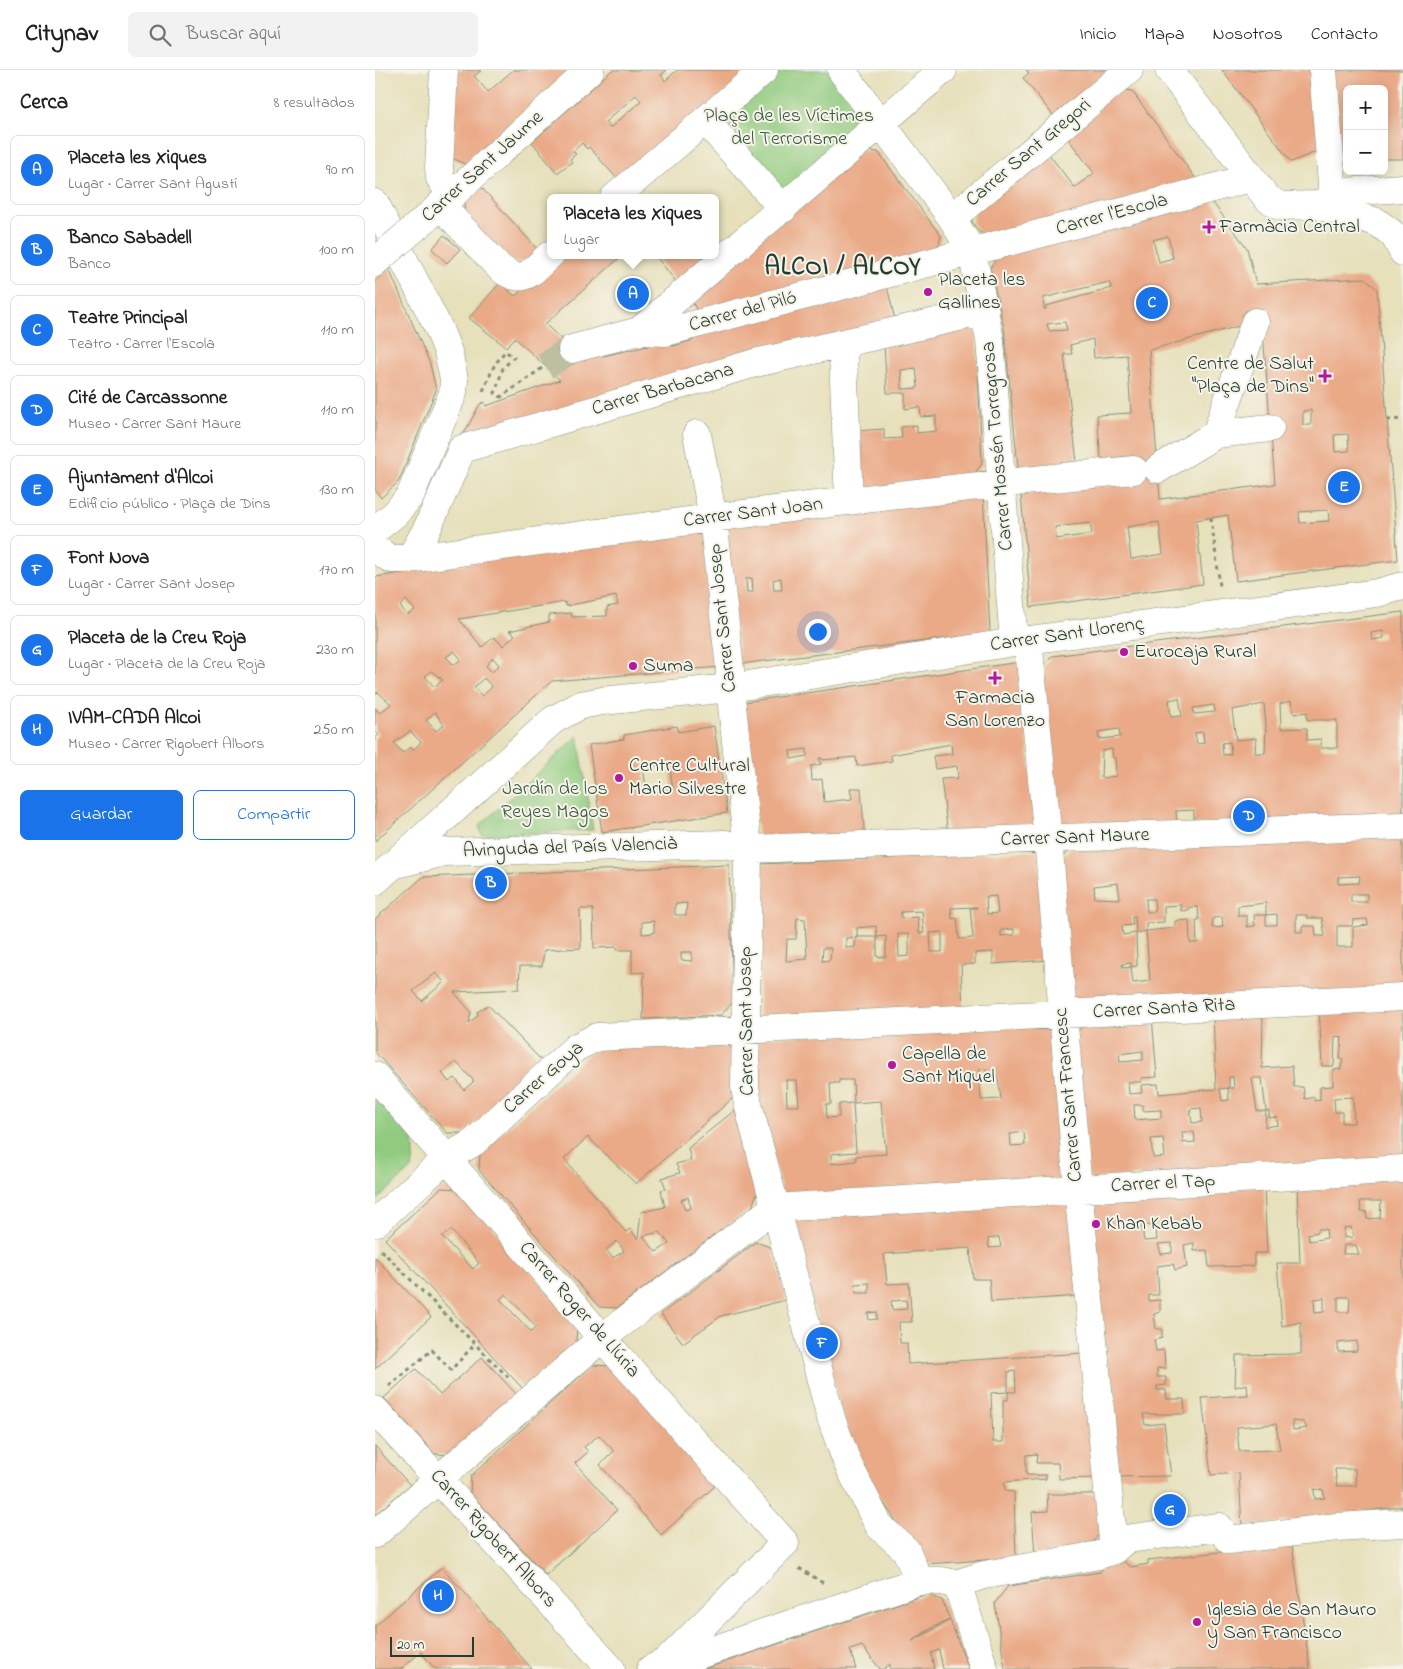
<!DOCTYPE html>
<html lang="es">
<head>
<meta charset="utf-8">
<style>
  body { margin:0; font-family:"Indie Flower",sans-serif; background:#f2f2f2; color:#202124 }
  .controls { position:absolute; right:15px; top:15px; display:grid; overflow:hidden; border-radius:8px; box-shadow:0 2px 12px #0003 }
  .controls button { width:45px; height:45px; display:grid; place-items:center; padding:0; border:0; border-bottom:1px solid #e0e0e0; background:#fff; color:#202124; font:25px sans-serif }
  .scale { position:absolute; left:15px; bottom:12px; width:84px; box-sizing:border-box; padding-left:5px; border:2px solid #1f3d34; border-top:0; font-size:14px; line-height:18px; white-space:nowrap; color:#1f3d34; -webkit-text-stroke:4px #f7f3e8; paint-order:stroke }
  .you { position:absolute; left:442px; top:561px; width:18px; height:18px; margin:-12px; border:4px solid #fff; border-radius:50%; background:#1a73e8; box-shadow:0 0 0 8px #1a73e833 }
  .badge { display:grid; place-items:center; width:32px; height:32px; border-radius:50%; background:#1a73e8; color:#fff; font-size:16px; font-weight:700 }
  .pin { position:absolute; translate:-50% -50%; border:2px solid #fff; box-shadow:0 1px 5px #0006 }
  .popup { position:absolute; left:172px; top:124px; width:172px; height:65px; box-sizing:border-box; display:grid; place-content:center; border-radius:8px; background:#fff; filter:drop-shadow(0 1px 4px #0005); font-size:16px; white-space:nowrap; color:#757577 }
  .popup b { font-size:19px; color:#202124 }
  .popup::after { content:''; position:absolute; left:50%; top:100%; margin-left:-10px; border:10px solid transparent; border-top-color:#fff }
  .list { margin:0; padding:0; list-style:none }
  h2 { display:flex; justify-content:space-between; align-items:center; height:65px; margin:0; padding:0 20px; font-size:21px }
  h2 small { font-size:16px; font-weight:400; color:#757577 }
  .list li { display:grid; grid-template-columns:32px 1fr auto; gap:15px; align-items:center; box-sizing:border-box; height:70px; margin:0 10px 10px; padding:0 10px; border:1px solid #e0e0e0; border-radius:8px }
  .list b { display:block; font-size:19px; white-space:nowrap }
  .list p { margin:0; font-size:16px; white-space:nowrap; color:#757577 }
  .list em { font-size:16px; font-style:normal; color:#757577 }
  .actions { display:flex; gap:10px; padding:15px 20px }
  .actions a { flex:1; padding:11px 0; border:1px solid #1a73e8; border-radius:8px; text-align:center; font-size:18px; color:#1a73e8 }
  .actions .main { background:#1a73e8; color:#fff }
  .icon { flex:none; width:28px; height:28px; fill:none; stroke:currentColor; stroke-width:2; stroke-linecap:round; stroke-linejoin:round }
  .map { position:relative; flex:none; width:1028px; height:1599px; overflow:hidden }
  header { display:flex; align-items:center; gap:30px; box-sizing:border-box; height:70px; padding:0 25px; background:#fff; border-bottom:1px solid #e0e0e0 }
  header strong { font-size:24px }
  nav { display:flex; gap:28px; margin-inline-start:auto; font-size:18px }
  .search { width:350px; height:45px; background:#f2f2f2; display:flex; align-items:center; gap:12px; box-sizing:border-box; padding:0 18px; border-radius:8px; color:#757577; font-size:19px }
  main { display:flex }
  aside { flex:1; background:#fff }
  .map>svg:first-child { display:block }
  .green { fill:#90cb7f; stroke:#58845a }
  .building { fill:#eaaa88; fill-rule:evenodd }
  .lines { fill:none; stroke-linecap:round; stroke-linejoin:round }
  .minor-tunnel { stroke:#bebfa0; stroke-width:28; stroke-dasharray:28 14; stroke-linecap:butt }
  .minor-casing { stroke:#828e78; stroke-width:29 }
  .major-casing { stroke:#828e78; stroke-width:29 }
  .path { stroke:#828e78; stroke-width:3; stroke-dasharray:4 4; stroke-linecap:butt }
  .minor { stroke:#fff; stroke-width:28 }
  .major { stroke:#fff; stroke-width:28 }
  .minor-bridge-casing { stroke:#828e78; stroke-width:29; stroke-linecap:butt }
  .minor-bridge { stroke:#fff; stroke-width:28 }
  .poi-dot { fill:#b5179e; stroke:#f7f3e8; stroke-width:2 }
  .labels { text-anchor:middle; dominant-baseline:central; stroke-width:4; stroke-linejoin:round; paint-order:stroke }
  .park-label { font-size:20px; fill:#365943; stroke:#f7f3e8 }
  .street-label { font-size:20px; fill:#1f3d34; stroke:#f7f3e8 }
  .poi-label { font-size:20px; fill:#1f3d34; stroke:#f7f3e8; text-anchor:start }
  .district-label { font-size:25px; font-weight:bold; letter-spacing:1px; fill:#1f3d34; stroke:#f7f3e8 }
</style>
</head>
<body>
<header>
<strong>Citynav</strong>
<div class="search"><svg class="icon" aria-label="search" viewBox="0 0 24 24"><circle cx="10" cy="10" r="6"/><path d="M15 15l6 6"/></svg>Buscar aquí</div>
<nav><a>Inicio</a><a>Mapa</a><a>Nosotros</a><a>Contacto</a></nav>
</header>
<main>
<aside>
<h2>Cerca<small>8 resultados</small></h2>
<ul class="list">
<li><span class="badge">A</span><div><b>Placeta les Xiques</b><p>Lugar · Carrer Sant Agustí</p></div><em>90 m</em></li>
<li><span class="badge">B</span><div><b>Banco Sabadell</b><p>Banco</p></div><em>100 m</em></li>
<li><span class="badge">C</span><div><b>Teatre Principal</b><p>Teatro · Carrer l'Escola</p></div><em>110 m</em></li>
<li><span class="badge">D</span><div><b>Cité de Carcassonne</b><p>Museo · Carrer Sant Maure</p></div><em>110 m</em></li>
<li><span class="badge">E</span><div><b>Ajuntament d'Alcoi</b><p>Edificio público · Plaça de Dins</p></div><em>130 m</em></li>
<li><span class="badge">F</span><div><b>Font Nova</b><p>Lugar · Carrer Sant Josep</p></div><em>170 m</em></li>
<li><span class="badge">G</span><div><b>Placeta de la Creu Roja</b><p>Lugar · Placeta de la Creu Roja</p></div><em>230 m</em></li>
<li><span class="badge">H</span><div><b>IVAM-CADA Alcoi</b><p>Museo · Carrer Rigobert Albors</p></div><em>250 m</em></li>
</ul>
<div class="actions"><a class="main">Guardar</a><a>Compartir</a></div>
</aside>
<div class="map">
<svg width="1028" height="1599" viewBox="0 0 1028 1599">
  <rect width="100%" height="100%" fill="#f7f3e8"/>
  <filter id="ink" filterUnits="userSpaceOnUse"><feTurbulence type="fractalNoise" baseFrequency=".02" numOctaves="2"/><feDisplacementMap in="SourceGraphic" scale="10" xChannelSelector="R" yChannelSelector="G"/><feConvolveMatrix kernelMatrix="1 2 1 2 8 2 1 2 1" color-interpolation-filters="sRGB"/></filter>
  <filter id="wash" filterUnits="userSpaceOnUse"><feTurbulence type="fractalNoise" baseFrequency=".0096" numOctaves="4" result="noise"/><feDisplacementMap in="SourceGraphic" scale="20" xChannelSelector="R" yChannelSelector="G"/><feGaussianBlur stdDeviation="1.12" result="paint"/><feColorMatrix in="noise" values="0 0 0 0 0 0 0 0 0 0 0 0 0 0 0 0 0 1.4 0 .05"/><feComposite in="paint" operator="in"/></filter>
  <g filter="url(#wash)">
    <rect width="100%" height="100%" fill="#e6e0bb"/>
    <!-- green -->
    <path class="green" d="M389,0H466L505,54L408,139L330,50Z
      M203,666L218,760L107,765L104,756Z
      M0,1025L38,1069C39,1079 40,1091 36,1099L0,1132Z"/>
    <g id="blocks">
      <!-- building -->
      <path class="building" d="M82,0H107L99,6L113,22L138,0H200L92,95L77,88Z
        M237,0H292L286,5L290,11L302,0H376L245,112L214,77L212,79L207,73L198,81L201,84L195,89L197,92L182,103L157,72ZM261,25L266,31L235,58L230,52Z
        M651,0H733L682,50L648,8L654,3Z
        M847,0H940L948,79L916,92Z
        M957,0H1028V89H1009V19H972V90L966,91Z
        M740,19L757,21L824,113L618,167L604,162L597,152L600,135L669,78L700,118L719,103L688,62Z
        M487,80L503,82L566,166L562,183L324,244L316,230Z
        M106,117L166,183L156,192H138L90,149L89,132Z
        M835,129L872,178L881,214L990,208L1002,219L1023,490L861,511L853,445L821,450L828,514L656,537L646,424L760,413L758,386L726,389L722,345L756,343L752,285L719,288L718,269L695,275L697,284H689L702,392L643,398L629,258L615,198L625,183ZM793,166L798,188L784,192L778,170ZM734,212L737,218L671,236V239H669L668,228ZM887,250L900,414L785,429L774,280ZM690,252L692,260L674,261L672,254ZM936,340V355H928V341ZM973,364L974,381L960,382L959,365ZM953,440L954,451L925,453L924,442ZM784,452L788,484L756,489L752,457ZM715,453L717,464L681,469L680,457Z
        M69,165L85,179L72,193L57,179Z
        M186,185H248L170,254L209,291L224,281L228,286L295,271L298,276L319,270L318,266L511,212L520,250L85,371L105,334L110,332L111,336L185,310L140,268L131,277L94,248L125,213L140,226Z
        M280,185H326L333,194L306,218Z
        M14,199L55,294L61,320L24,411L6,428L0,420V211Z
        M601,256L607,394L597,407L482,421L480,361L509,359V369L527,368L526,357L542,355V363L561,361V346L546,347L545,337L530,339V323H512L509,274ZM541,298L543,318L527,319L526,300Z
        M608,423L615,563L365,594L348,456ZM377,508L378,522H372L371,509ZM406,508L407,520H399L398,510Z
        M329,458L346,597L177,611L0,771V668L4,665L0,661V638L5,643L16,634L3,622L0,625V507ZM241,526L243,535L232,537V546L197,547L196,543L174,545V552L134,561L140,565L128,576L119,567L107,577L84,549L190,532L191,536ZM31,530L40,540L32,545L25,536ZM79,581L86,589L79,595L71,587ZM118,588L124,595L117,602L111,596ZM56,601L68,610L59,617L50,606ZM109,608L117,617L107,626L99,617ZM60,642L69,655L61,661L51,650ZM35,661L46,672L38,680L35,677L28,683L19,673Z
        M1028,542V747L819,754V740L801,741L802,755L679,761L666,600L677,586ZM1008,561L1009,568L997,570L996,563ZM804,628L807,646L796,647L794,630ZM916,631L919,644L932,642V650H962V678H946V669L932,670V658L906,659L905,634ZM889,634L891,654L890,683H880L881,668L861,670L857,640ZM839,635L840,642L819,644L818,638ZM744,659L745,667L724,669L723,662ZM828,662L829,673L822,674L820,663ZM855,672L856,684L848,685L847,673ZM737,679L738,688H740L741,706L726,708L727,681Z
        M645,592L661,761L573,764L566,709L583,708L582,696L560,699L558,686L577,684L576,674L516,685L517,691L482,696L481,687L447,690V688H444L446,694L436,696L437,711L447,709L449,732L477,729L475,718H486L490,771L384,776L369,632ZM432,679V686L416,689L415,681Z
        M302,656L303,662L339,656L352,743L227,762L214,675L249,669V665ZM294,693L298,720L272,724L268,697Z
        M1028,764V918L696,933L684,791L696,778ZM985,806L984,813L963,814V807ZM743,813L745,829L720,828L719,816ZM976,824H992V832H976ZM771,829H779L780,842H772ZM891,833V845L902,844V855H891V845H879L880,856L872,857V846H863V836ZM806,835V841L814,840V837H823L824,850H821L822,873H815L814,850L800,851V858L771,861L775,911L758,913L756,897L748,898L747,894L756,893V897L762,896L761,863L748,865L747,856L758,855L757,847H760L761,863L771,861V853L789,852V836ZM921,845H932V848H947L950,866H941L940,856H927V862H921ZM847,847L848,857L837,858L838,848ZM992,849L993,855L978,857V877H962V856H977L978,850Z
        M662,781L673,890L618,894V882L600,883V894L586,895L588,939L384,949L386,794ZM621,826L623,843L612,844L611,827ZM602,837V838H595L598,868L584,869L582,848L577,849L576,838ZM547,841L549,863H544L543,847L526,848V842ZM422,848L430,849L432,889L411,891L412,869H421ZM501,856L502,867L511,866V887H502V867H481L480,877L471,878V868L482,867V858ZM639,859V865L626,866V860ZM567,862V882H556L555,863ZM523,864H534V886L524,887ZM448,878H456L455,890L447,891Z
        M354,795L358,932L346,945L268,949L269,902L257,903V880H242V877L219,878L218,839H205L206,878L169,880L167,896H145L144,919L79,922L96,942L94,953L103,945L102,942L113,935L168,992L90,1063H72L0,982V849L48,807ZM312,833L311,845H300V834ZM279,851V863L267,864V852ZM306,882H317V891L306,890ZM61,903L69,912L47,931L38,921ZM81,992L99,1011L89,1020L80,1008L74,1012L67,1003Z
        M1028,935V1088L714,1109L701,964L712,951L777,947L782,1007L766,1008V1012H753L754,1024L767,1023L766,1015L783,1014L784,1024L841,1019L838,944L888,941L887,998L917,996L919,1017H928L930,1029L940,1027L939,1031L945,1030V1017L958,1016V1000L966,999L968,989H965L967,967L960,966L959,996H947L944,937ZM768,981V990L745,992L744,984ZM854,1007H858L859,1018H853L854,1030L847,1031L845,1019L854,1018ZM877,1008H887L891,1041H894V1048L902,1047L903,1055L890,1057L891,1041H882ZM978,1027L979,1053H967V1042H960L959,1028ZM759,1035H768V1041L786,1040V1048L760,1050ZM826,1038L827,1052L817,1053L815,1039ZM807,1062H819L820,1072L808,1073ZM788,1068L790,1087L778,1088L776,1069Z
        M679,952L693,1099L682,1112L409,1128L383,1033V968ZM611,999V1009L623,1008L626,1029L606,1030L604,1000ZM411,1010H422L424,1036H412ZM464,1010H478L479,1033L506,1031L511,1084L481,1086V1091L456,1094V1084L481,1082L478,1033L464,1034V1047L452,1048L451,1034H456L455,1013H464ZM649,1062L650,1075L636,1076L635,1064Z
        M347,970L360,981L359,1027L261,1114L213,1067L189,1089L251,1162L255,1159L263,1169L266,1142L290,1137L286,1120L291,1119L287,1108L305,1103L301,1094L316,1090L313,1078L360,1040L383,1120L377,1137L242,1238L224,1237L104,1100L105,1083L215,983L230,977ZM313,1127L316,1138L310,1140L306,1130ZM285,1162L294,1174L281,1182L268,1166ZM242,1171L249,1181L238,1188L231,1180Z
        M1028,1107V1436L867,1457L864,1403L836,1405L827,1328L873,1325L872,1314L860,1317L861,1285L926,1284V1252L907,1256L902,1193H925L922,1114ZM985,1131H1006L1005,1148L992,1149L991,1141L986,1142ZM976,1157L978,1167L969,1168V1158ZM943,1159H951L952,1168L934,1171L933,1164L943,1162ZM969,1175H981L984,1184H968ZM963,1227H975L974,1242H963ZM949,1228V1242L940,1243L939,1229ZM982,1271V1281L963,1282V1273ZM917,1351L928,1352L932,1358L918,1360ZM901,1354L905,1380L864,1381L862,1357ZM960,1399H980L981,1416H962ZM939,1419L948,1420L950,1428L940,1429Z
        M889,1116L892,1183H879V1196L834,1197L832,1180L819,1181V1173L809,1175L812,1197L800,1200L798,1194L782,1196L784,1225H774V1231L785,1230V1242L779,1244L781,1259H787V1268L779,1270L781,1281L789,1280L790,1299L782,1298V1307H791V1315L782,1316V1320H791L792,1329H809L810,1344H768L770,1355L789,1353L796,1406L742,1407L716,1128ZM776,1155V1161L781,1160L782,1170L769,1171L767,1156ZM797,1173V1183L786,1184L783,1174Z
        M66,1118L84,1119L202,1255L201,1272L149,1320L10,1169ZM76,1160L104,1193L98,1199L67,1167ZM131,1224L161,1257L156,1262L125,1229Z
        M684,1129L697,1140L706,1226L616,1232L614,1209H598L595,1178L509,1184L512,1214L534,1213L537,1252H524L525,1273H532L533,1294L709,1283L721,1408L684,1409L683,1393H661L662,1384L651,1385V1405H671V1409L629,1412L630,1421L639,1422L641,1488L550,1494L479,1389L415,1146ZM624,1167L626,1177L614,1178L613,1169ZM494,1213V1223H481L480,1214ZM531,1230L532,1239L517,1240L516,1231ZM502,1242V1249L494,1250L493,1243ZM640,1301L641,1322H633V1330H628V1372H618L616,1323L633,1322V1302Z
        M381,1172L398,1178L411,1230L346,1246L308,1273L286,1244Z
        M0,1187L56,1247L0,1299Z
        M107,1287L143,1326L77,1385L60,1384L9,1328L41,1299L65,1325Z
        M217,1295L239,1296L341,1415L286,1465L225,1395L239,1381L224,1365L209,1377L213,1382L200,1393L242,1440L171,1505L95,1423L96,1406Z
        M0,1376L35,1415L0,1445Z
        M672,1424H722L726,1462L716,1475L660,1485L657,1442L673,1441Z
        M917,1474L935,1599H630L620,1533L633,1516L725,1502L733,1492L746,1490L756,1497L773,1494V1490Z
        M67,1497L157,1599H60L46,1582L26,1599H0V1556Z
        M552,1524L567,1530L575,1550L558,1557L537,1571L575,1550L594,1599H568L564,1580L556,1583L559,1599H515V1594L509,1599H505L487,1576L475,1580L481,1599H329Z"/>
    </g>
  </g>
  <g filter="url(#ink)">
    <use href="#blocks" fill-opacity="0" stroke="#828e78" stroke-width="1"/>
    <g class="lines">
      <!-- minor-tunnel -->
      <path class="minor-tunnel" d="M170,296L197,279"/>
      <!-- minor casing -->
      <g class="minor-casing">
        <path id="minor" d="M69,0L64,98L65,108L76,125
          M466,0L577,148L597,182L615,270L639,572
          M948,0L958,127
          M330,50L408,139
          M239,128L389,0
          M0,133L64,259L73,282L79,309L78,323L74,333L35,426L20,444L0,460
          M65,135L125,198C150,217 156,201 176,184
          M56,144L215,0
          M577,148L754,0
          M264,261L568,0
          M197,279L264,261L291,262L876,108
          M468,285L474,431
          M322,364L338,448L355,599V618L373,779L370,1017L373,1034L456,1348L472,1392L504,1456L531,1480L544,1511
          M841,364L880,252
          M783,399L841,364L895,358
          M0,479L16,489H35C276,455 517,423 759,400
          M35,489L52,459L87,379L380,293L610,241
          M653,570L673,769L703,1119L739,1480
          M18,795L70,782L350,774L373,779L1028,756
          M0,1006L227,1268L410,1473L291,1592L276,1599
          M0,1153L72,1088L99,1072L200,978L222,967L1028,927
          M0,1340L236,1599
          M0,1464L227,1268L399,1138L1028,1099
          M580,1514L609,1505L724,1485L739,1480L751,1469L844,1457L854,1470L962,1457L1028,1453
          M291,1592L320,1586L544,1511C558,1511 574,1508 584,1519L609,1599"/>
      </g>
      <!-- major casing -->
      <g class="major-casing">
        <path id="major" d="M794,0L892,128L905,136L942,135L1002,152L1019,165L1028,182
          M942,135L969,122L1028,118
          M0,811L178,650L206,635L227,631L355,618L639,572L1002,523L1028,516"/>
      </g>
      <!-- path -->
      <path class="path" d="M108,321L119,296L130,281L139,287L128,298L120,323L126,327L170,296
        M1012,350L1027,349
        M836,448L845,516
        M6,1180L136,1310
        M14,1316L57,1280L76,1300L100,1274
        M424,1498L448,1513"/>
      <!-- minor -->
      <use href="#minor" class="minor"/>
      <!-- major -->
      <use href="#major" class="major"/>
      <!-- minor-bridge casing -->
      <g class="minor-bridge-casing">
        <path id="minor-bridge" d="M0,192L56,144"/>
      </g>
      <!-- minor-bridge -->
      <use href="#minor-bridge" class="minor-bridge"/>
    </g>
  </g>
  <!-- markers -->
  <g class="poi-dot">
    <path d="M831.5 149.5h5v5h5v5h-5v5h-5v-5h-5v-5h5z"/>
    <circle cx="553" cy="222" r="5"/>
    <path d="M947.5 298.5h5v5h5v5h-5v5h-5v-5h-5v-5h5z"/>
    <circle cx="749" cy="582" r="5"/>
    <circle cx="258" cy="596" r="5"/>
    <path d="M617.5 600.5h5v5h5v5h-5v5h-5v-5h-5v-5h5z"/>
    <circle cx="244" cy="708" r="5"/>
    <circle cx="517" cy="995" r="5"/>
    <circle cx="721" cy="1154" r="5"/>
    <circle cx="822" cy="1552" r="5"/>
  </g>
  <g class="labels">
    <!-- park labels -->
    <g class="park-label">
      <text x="414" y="46">Plaça de les Víctimes<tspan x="414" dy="23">del Terrorisme</tspan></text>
      <text x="180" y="719">Jardín de los<tspan x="180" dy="23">Reyes Magos</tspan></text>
    </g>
    <!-- street labels -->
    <g class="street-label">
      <text transform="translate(654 83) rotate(-40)">Carrer Sant Gregori</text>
      <text transform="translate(108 97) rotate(-42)">Carrer Sant Jaume</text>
      <text transform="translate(737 145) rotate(-15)">Carrer l'Escola</text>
      <text transform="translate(368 242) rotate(-15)">Carrer del Piló</text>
      <text transform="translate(288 320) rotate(-16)">Carrer Barbacana</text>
      <text transform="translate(623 376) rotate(-95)">Carrer Mossén Torregrosa</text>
      <text transform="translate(378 443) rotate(-7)">Carrer Sant Joan</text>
      <text transform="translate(348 548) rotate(-96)">Carrer Sant Josep</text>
      <text transform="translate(692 565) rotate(-8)">Carrer Sant Llorenç</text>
      <text transform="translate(700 768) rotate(-2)">Carrer Sant Maure</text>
      <text transform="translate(195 778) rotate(-2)">Avinguda del País Valencià</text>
      <text transform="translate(789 939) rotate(-3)">Carrer Santa Rita</text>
      <text transform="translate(372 951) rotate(-91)">Carrer Sant Josep</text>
      <text transform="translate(169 1008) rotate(-41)">Carrer Goya</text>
      <text transform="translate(694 1025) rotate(-95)">Carrer Sant Francesc</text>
      <text transform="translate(788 1114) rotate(-3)">Carrer el Tap</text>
      <text transform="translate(204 1240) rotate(49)">Carrer Roger de Llúria</text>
      <text transform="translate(118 1469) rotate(48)">Carrer Rigobert Albors</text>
    </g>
    <!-- poi labels -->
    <g class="poi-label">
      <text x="844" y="157">Farmàcia Central</text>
      <text x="563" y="210">Placeta les<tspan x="563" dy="23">Gallines</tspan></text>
      <text x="939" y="294" text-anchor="end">Centre de Salut<tspan x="939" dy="23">"Plaça de Dins"</tspan></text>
      <text x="759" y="582">Eurocaja Rural</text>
      <text x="268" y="596">Suma</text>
      <text x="620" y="628" text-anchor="middle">Farmacia<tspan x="620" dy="23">San Lorenzo</tspan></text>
      <text x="254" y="696">Centre Cultural<tspan x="254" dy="23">Mario Silvestre</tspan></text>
      <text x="527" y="984">Capella de<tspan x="527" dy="23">Sant Miquel</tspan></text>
      <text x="731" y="1154">Khan Kebab</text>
      <text x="832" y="1540">Iglesia de San Mauro<tspan x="832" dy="23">y San Francisco</tspan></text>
    </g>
    <!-- district labels -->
    <g class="district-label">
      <text x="468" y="198">ALCOI / ALCOY</text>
    </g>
  </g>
</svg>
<div class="controls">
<button>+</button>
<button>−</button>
</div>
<div class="scale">20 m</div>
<div class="you"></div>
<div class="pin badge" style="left:258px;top:224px">A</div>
<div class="popup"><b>Placeta les Xiques</b>Lugar</div>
<div class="pin badge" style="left:116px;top:813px">B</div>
<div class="pin badge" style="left:777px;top:233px">C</div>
<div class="pin badge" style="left:874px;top:746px">D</div>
<div class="pin badge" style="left:969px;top:417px">E</div>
<div class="pin badge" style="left:447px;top:1273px">F</div>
<div class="pin badge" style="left:795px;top:1440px">G</div>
<div class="pin badge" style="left:63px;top:1526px">H</div>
</div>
</main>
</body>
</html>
